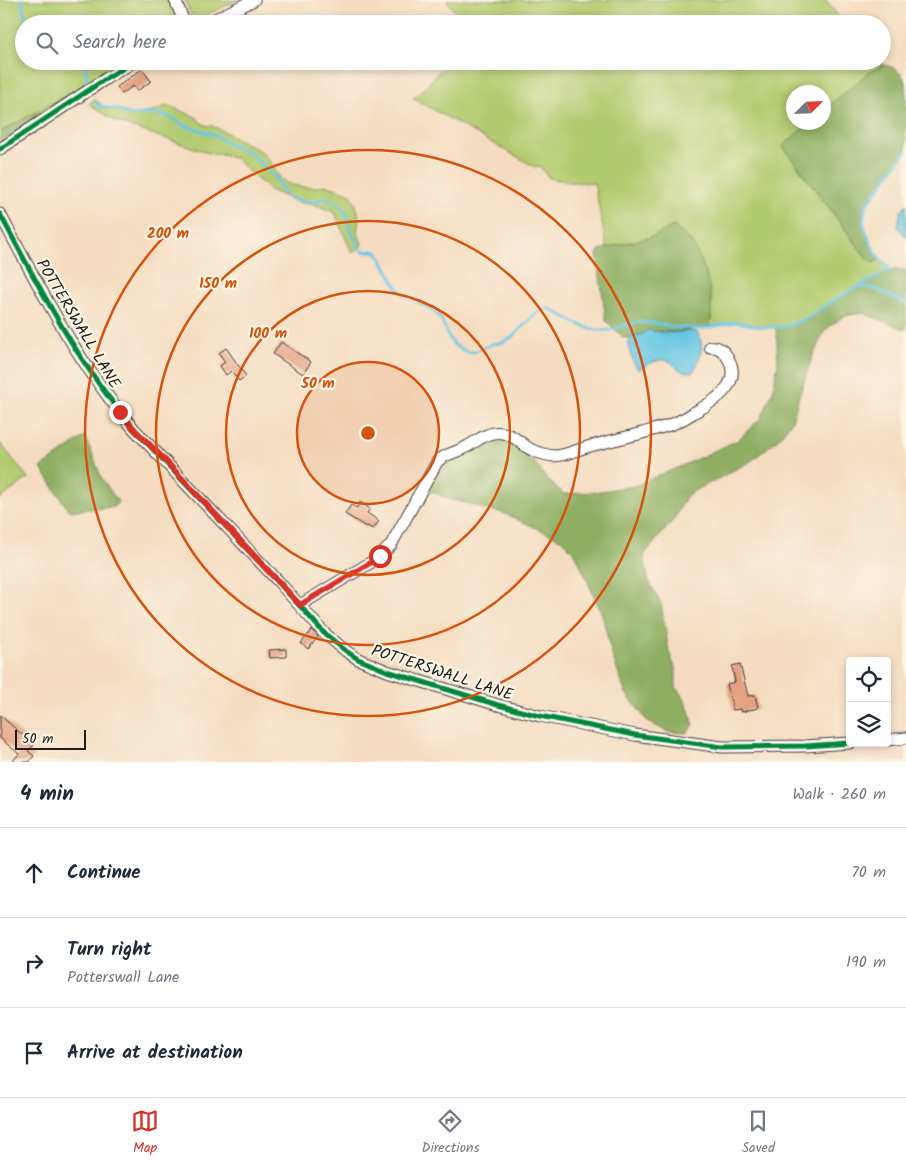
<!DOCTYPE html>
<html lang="en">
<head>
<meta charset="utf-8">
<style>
  body { margin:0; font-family:Kalam,sans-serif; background:#f6f6f7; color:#1f2937 }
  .controls { position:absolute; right:15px; bottom:15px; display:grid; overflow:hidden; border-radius:5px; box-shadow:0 2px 8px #0003 }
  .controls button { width:45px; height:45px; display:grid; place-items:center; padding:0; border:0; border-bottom:1px solid #e0e1e3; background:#fff; color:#1f2937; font:25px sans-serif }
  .compass { position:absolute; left:786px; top:85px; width:45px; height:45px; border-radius:50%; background:#fff; box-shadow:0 2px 8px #0003; rotate:66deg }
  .scale { position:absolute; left:15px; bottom:12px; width:71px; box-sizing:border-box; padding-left:5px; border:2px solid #1c1c1c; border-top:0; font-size:14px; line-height:18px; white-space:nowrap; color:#1c1c1c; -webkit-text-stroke:4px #fcf5e5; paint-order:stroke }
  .stop { position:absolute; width:15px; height:15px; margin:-11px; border:4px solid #d93025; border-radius:50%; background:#fff }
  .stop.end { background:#d93025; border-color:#fff; box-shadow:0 1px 5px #0008 }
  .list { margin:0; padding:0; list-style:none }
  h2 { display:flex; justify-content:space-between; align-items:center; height:65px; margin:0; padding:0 20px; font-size:21px }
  h2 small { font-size:16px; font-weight:400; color:#747a83 }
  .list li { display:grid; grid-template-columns:32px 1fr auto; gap:15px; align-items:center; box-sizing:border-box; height:90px; padding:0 20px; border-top:1px solid #e0e1e3 }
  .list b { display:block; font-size:19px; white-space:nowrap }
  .list p { margin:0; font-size:16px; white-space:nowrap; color:#747a83 }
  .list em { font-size:16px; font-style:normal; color:#747a83 }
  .icon { flex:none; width:28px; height:28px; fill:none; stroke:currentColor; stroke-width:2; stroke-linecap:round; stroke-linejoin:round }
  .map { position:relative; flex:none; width:906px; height:762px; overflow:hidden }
  .search { position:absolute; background:#fff; box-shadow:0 2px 8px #0003; left:15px; right:15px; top:15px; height:55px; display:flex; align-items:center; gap:12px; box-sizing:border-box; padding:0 18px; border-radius:28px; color:#747a83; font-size:19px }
  .sheet { height:335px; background:#fff }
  nav { display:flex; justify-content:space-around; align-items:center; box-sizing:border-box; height:70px; border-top:1px solid #e0e1e3; background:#fff; font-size:14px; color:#747a83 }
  nav a { display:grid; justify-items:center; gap:2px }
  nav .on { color:#d93025 }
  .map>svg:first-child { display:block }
  .green { fill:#b3cb70; stroke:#687446 }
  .forest { fill:#8eaf62; stroke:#55663f }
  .water { fill:#66c6e4; stroke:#417180 }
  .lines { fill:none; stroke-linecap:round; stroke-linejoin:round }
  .stream { stroke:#66c6e4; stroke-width:3 }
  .building { fill:#e4a180 }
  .minor-casing { stroke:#3d3935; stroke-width:13 }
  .minor { stroke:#fff; stroke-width:11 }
  .cycleway-casing { stroke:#fcf5e5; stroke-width:8 }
  .cycleway { stroke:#00873e; stroke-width:5 }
  .route { stroke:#d93025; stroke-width:6 }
  .ring { fill:none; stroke:#d4530e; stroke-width:2.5 }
  .labels { text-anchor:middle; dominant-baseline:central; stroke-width:4.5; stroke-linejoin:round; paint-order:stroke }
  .street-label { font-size:16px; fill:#1c1c1c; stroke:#fcf5e5 }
  .centre { fill:#d4530e; stroke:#fcf5e5; stroke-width:2.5 }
  .ring-label { font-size:15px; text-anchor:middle; font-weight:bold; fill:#d4530e; stroke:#fcf5e5; stroke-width:4.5; stroke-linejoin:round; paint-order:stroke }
</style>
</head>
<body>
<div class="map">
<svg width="906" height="762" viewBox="0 0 906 762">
  <rect width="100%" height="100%" fill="#fcf5e5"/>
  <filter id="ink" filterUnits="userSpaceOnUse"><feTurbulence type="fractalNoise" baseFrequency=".02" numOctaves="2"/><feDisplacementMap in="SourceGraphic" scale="10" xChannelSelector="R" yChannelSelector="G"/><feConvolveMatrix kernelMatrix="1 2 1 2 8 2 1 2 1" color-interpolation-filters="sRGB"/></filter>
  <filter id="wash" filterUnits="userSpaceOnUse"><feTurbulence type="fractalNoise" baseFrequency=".0096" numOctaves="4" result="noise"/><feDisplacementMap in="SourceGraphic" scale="20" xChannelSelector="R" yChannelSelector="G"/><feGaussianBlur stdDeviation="1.12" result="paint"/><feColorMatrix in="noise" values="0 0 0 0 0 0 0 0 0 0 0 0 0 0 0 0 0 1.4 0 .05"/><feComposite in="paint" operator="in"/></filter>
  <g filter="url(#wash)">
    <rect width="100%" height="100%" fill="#f5dcc0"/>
    <!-- green -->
    <path class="green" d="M0,0H172L177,14L178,24H24V61H123L87,84L0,132Z
      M185,0H238L195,20L194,16L190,14Z
      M447,0H825L845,24H463Z
      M448,61H879L884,65L869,72L824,110V92H794V122L809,123L783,147L869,261L873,263L880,259L888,266L889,270L839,297L805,319L790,325L781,327H762L736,322L710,326L711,299L690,241L674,227L655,236L607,248L594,183L571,182L549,178L540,166L535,167L413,98L424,89Z
      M94,99L104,107L120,110L132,115L149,113L164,107L169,106L179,110L196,117L199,121L205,125L212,126L225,132L262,152L268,158L278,175L286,183L301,187H317L325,185L351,194C357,206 361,217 357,231L362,244L360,247L352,253L335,213L319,206L297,202L270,190L247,170L237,159L224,155L212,154L131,127L115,121L89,104Z
      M0,443L28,478L0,499Z"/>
    <!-- forest -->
    <path class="forest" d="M884,65C896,67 900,72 906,82V151L865,207L863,223L872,246L880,259L873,263L869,261L783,146L809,123L824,122V110L869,72Z
      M75,91L73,95L0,142V132Z
      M673,226C679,231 687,236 691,242C707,266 715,298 710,326C689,331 669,334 648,330L641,335H634L631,337L624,338L606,321L597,255L599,250L655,236Z
      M889,270H906V330L863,313L844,316L825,330L813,355L800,393L792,421L778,439L751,461L687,495L674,519L644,555L648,579L661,604L669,652L676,670V687L685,700L694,725L687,733L668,732L648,722L625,692L611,652L602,614L576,555L563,540L503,513L484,509L477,506L448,499L427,489L440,471L450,461L490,444L502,442L514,444L535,463L547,479L564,494L594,492L634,486L686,464L738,440L761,418L773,391L778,362L776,327C801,327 820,307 841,296C857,287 873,279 889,270Z
      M85,436L102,479L118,502L114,507L69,511L41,468Z"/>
    <!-- water -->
    <path class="water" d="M906,204V237L898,227L900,213Z
      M648,330L668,333L689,331L697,332C706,343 700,361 693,372C674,375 676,358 661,360C653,361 645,366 638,370C633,363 623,342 633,336C636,333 637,336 641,335C642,334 647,331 648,330Z"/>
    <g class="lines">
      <!-- stream -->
      <path class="stream" d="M22,0L25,17L31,24
        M83,61L86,66L87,86
        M94,101L99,106L117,109L131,115H136L148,113L168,116L183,125L215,135L227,143L244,150L250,153L276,178L284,193L289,198L307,202H315L322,199H328L338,204L346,211L350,230L358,245L362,250L366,252L373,251L378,253L398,289L403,294L409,296L436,313L441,319L448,336L454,345L467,352H474L492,344L503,342L511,338L539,311L548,308C574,321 596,340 625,325L631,327L634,335
        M860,286L875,289L906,303
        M627,326L632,323L638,322L653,323L675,327L700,329L736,322L762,327H781L790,325L805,319L839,297L889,270L888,266L880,259L872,246L866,231L863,223L865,207L906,151"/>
    </g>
    <g id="blocks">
      <!-- building -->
      <path class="building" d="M142,69L151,81L137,91L133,86L122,94L117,87Z
        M281,342L311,362L303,374L273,354Z
        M226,348L246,376L239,381L231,371L226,375L220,366L225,362L219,353Z
        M360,502L370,509L367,513L379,521L373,529L367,526L366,527L345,514L351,505L357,508Z
        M312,630L318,637L308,649L301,643Z
        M286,649V657L270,658L269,650Z
        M740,664L748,696L755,695L758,708L741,712L740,709L733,710L727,684L735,682L732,666Z
        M0,715L34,745L28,751L34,756L29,762H12L19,754L0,738Z"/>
    </g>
  </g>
  <g filter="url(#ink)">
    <use href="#blocks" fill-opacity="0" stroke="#3d3935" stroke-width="1"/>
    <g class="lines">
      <!-- minor casing -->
      <g class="minor-casing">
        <path id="minor" d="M175,0L185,24
          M205,24L254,0
          M0,149L107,78L135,61
          M0,214C40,289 79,365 134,429L278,581L324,633L346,651L358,659L387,671L498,705L540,716L635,735L722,747L805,746L850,743
          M300,605L370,563L380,556L391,545L437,462C444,454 455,453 464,448C474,444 483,434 494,433C510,430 519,443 532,450C538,453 546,455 554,456C565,456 576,450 587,447C605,442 624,438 642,433C653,430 665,427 675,423C682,420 689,416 695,412C715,401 743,384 728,358C724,351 718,346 710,347
          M887,740L906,738"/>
      </g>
      <!-- minor -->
      <use href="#minor" class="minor"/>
      <!-- cycleway casing -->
      <g class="cycleway-casing">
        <path id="cycleway" d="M0,149L107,78L135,61
          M0,214C40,289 79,365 134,429L278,581L324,633L346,651L358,659L387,671L498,705L540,716L635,735L722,747L805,746L850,743"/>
      </g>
      <!-- cycleway -->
      <use href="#cycleway" class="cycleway"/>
    </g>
  </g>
  <g class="lines" filter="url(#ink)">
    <!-- route -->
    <path class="route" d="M120,412L134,429L162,457L300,605L370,563L380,556"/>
  </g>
  <!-- distance rings -->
  <circle cx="368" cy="433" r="71" fill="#d4530e" fill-opacity=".12"/>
  <g class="ring">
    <circle cx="368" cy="433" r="71"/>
    <circle cx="368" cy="433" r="142"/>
    <circle cx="368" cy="433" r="212"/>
    <circle cx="368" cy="433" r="283"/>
  </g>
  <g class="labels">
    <!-- street labels -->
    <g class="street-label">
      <text transform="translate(78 324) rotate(59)">POTTERSWALL LANE</text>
      <text transform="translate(442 673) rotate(18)">POTTERSWALL LANE</text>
    </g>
  </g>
  <circle cx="368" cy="433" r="8" class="centre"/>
  <g class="ring-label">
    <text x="168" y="238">200 m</text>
    <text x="218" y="288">150 m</text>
    <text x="268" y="338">100 m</text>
    <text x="318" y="388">50 m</text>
  </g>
</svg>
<div class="controls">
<button><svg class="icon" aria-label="locate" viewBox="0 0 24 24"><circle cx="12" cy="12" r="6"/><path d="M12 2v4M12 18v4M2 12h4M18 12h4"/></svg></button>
<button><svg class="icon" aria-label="layers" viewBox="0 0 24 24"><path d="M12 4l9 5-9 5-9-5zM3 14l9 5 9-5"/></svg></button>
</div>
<svg class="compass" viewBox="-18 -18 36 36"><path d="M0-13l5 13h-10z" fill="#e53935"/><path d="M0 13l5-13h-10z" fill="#747a83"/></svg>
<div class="scale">50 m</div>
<div class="stop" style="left:380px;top:556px"></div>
<div class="stop end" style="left:120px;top:412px"></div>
<div class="search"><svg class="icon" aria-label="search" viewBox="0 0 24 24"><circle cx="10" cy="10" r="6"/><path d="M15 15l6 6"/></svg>Search here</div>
</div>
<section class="sheet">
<h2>4 min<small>Walk · 260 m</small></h2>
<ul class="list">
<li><svg class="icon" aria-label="ahead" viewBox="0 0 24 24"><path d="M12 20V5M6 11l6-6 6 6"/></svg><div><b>Continue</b></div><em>70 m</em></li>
<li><svg class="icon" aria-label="right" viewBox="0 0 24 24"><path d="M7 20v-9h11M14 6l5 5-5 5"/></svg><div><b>Turn right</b><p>Potterswall Lane</p></div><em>190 m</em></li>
<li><svg class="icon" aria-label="arrive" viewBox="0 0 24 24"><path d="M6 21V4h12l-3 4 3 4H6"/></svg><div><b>Arrive at destination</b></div></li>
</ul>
</section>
<nav>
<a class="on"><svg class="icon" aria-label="map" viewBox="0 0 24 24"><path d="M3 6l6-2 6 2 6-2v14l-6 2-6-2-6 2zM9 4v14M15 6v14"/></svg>Map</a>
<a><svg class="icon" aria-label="directions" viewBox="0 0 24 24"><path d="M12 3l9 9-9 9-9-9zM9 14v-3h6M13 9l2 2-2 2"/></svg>Directions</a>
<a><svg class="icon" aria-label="saved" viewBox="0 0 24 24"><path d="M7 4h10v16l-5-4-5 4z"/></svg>Saved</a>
</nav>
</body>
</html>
